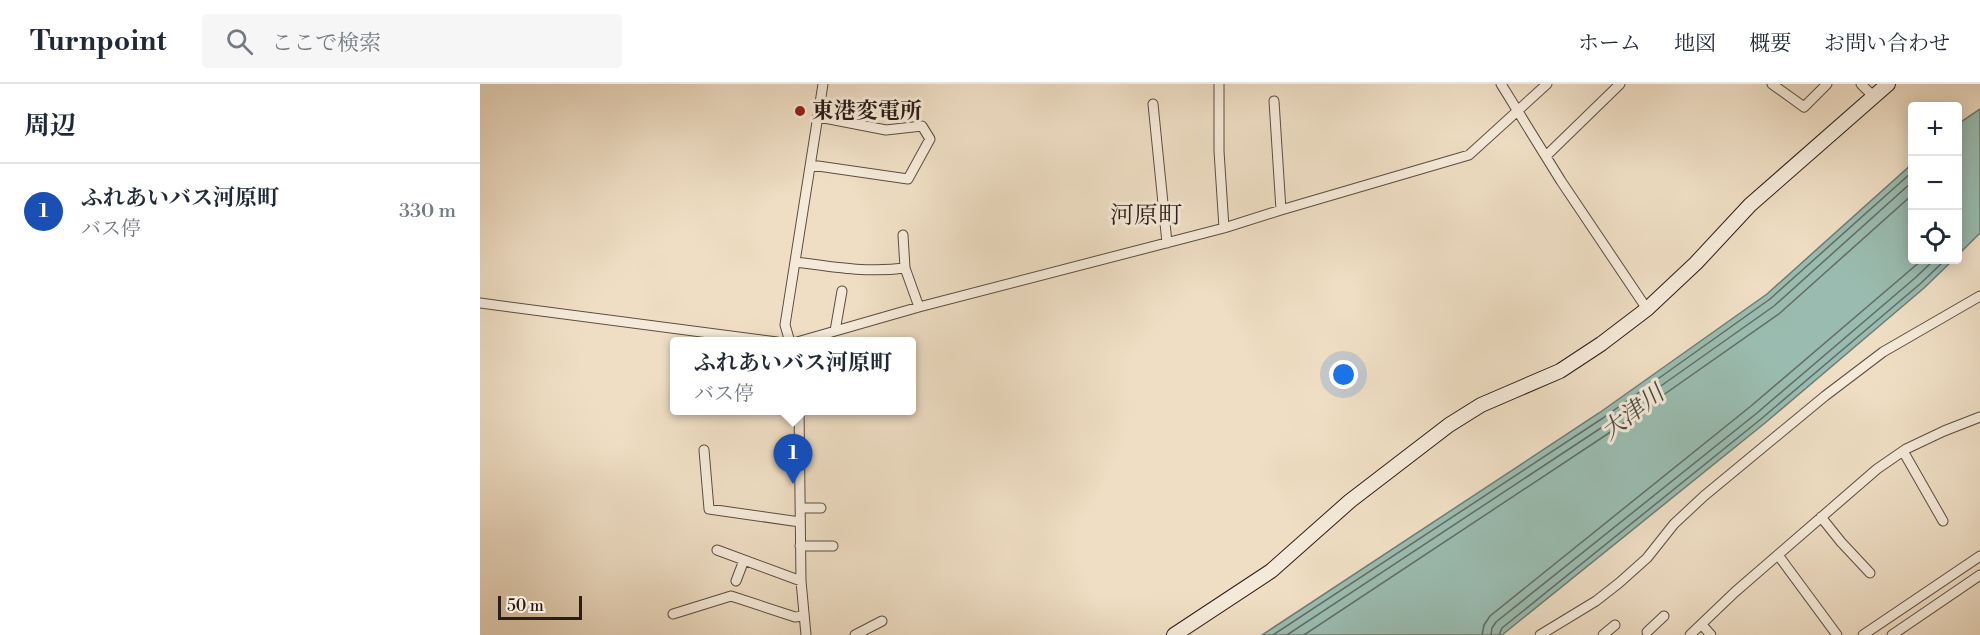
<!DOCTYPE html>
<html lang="ja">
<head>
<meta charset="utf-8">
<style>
  body { margin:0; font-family:"Libre Bodoni","Noto Serif JP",serif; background:#f6f6f7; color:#1f2937 }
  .controls { position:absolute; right:18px; top:18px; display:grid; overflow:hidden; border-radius:6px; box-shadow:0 3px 15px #0003 }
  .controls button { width:54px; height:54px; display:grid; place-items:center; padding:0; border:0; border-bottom:2px solid #e0e1e3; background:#fff; color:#1f2937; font:30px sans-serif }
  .scale { position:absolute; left:18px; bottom:15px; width:84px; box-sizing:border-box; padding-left:6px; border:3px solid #2b1d17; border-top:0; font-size:16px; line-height:21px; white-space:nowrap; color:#2b1d17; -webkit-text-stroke:4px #f5ead9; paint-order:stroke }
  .you { position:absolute; left:864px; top:291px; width:21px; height:21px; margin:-15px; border:4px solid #fff; border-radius:50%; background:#1a73e8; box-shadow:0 0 0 9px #1a73e833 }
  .badge { display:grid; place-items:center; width:39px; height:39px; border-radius:50%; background:#d93025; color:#fff; font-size:20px; font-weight:700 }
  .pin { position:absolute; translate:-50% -50px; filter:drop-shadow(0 2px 3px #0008) }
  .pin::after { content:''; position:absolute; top:32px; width:21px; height:18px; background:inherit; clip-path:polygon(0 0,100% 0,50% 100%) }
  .popup { position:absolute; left:190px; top:253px; width:246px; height:78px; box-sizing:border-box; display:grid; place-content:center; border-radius:6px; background:#fff; filter:drop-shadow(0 2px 4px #0005); font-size:20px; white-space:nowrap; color:#747a83 }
  .popup b { font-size:22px; color:#1f2937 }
  .popup::after { content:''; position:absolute; left:50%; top:100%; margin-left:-12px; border:12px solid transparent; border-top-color:#fff }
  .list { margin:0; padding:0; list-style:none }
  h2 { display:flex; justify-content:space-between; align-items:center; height:78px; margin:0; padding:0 24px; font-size:26px }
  h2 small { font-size:20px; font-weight:400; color:#747a83 }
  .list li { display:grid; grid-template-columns:39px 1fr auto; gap:18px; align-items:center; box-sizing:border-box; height:96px; padding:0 24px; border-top:2px solid #e0e1e3 }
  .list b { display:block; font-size:22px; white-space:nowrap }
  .list p { margin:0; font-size:20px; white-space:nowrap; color:#747a83 }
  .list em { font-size:20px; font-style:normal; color:#747a83 }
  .icon { flex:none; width:33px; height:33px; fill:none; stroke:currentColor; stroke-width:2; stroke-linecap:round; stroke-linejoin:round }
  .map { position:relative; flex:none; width:1500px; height:551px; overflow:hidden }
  header { display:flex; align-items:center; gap:36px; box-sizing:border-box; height:84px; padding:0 30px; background:#fff; border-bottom:2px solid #e0e1e3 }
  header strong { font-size:28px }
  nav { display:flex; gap:33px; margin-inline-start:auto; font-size:21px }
  .search { width:420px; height:54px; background:#f6f6f7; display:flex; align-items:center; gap:15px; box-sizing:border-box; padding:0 21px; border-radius:6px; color:#747a83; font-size:22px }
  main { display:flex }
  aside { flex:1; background:#fff }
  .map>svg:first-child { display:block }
  .water { fill:#9abcb0; stroke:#6e7c73; stroke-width:1.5 }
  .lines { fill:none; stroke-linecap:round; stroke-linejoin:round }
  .shore { stroke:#626c64; stroke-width:1.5 }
  .street-casing { stroke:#5c4d42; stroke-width:11 }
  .secondary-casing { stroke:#2b1d17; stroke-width:16 }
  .street { stroke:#f5ead9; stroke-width:9 }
  .secondary { stroke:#f5ead9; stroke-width:14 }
  .poi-dot { fill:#8f2418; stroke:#f5ead9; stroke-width:2 }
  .labels { text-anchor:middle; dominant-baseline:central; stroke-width:6; stroke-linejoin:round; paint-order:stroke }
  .poi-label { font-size:22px; font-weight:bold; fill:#2b1d17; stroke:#f5ead9; text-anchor:start }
  .neighbourhood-label { font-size:24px; fill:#2b1d17; stroke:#f5ead9 }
  .water-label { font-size:24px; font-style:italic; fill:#4c4d45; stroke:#f5ead9 }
</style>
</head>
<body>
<header>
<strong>Turnpoint</strong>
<div class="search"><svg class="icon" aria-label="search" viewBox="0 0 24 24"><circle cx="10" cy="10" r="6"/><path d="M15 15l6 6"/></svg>ここで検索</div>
<nav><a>ホーム</a><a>地図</a><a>概要</a><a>お問い合わせ</a></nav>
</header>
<main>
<aside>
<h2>周辺<small></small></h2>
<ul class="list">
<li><span class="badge" style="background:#1a4fb4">1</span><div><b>ふれあいバス河原町</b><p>バス停</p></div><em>330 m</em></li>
</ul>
</aside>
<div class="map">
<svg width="1500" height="551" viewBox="0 0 1500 551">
  <rect width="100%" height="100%" fill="#efdec4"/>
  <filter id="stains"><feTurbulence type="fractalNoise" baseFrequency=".00333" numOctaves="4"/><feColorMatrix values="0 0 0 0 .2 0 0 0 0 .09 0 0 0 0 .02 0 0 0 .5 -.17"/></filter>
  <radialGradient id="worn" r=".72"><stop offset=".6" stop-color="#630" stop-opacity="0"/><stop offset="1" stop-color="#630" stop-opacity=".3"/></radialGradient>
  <!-- water -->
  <path class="water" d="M1500,25V149L1478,171V40Z
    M1432,80V176H1473L1444,204L1285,339L1022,551H782L1119,329L1287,210Z"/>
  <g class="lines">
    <!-- shore -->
    <path class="shore" d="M793,551L1123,334L1290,215L1432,88
      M807,551L1127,340L1294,222L1432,98
      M824,551L1132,347L1300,229L1432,111
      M1002,551L1004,541L1010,532L1271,322L1442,176
      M1011,551L1012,544L1016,538L1277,329L1435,194L1454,176
      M1019,551L1022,544L1281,335L1440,200L1465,176"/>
    <!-- street casing -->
    <g class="street-casing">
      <path id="street" d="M739,0V67L744,144
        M1021,0L1081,97L1167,225
        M1292,0L1324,23L1347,0
        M1381,0L1394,13
        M794,17L801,126
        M673,20L687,159
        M1066,72L1140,0
        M331,81L428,95L450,55L442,42L406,46L339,33
        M423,151L425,184L439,223
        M316,178C353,183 388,189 425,184
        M0,219L297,258
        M355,247L362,207
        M310,258L305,241L343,0
        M317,258L439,223L744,144L801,126L989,71L1067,0
        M319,326L321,497L326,551
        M224,366L229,425L320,438
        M1423,367L1463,437
        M320,424H341
        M1341,433L1361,458L1390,489
        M320,462H353
        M237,466L321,497
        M1298,471L1357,551
        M256,497L264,476
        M193,530L251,512L315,533L323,532
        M1222,541L1231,551
        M1167,548L1184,532
        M375,551L402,537
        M1060,551L1116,517L1139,499L1167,474L1194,440L1224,412L1345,312L1403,268L1500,212
        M1123,551L1135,541
        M1210,551L1255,508L1397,385L1426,365L1464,347L1500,333
        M1383,551L1500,472
        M1412,551L1500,491"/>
    </g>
    <!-- secondary casing -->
    <g class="secondary-casing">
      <path id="secondary" d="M694,551L791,487L870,417L969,341L1001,321L1080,287L1121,260L1167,225L1216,179L1270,121L1408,0"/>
    </g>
    <!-- street -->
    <use href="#street" class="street"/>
    <!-- secondary -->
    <use href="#secondary" class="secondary"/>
  </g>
  <!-- markers -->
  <circle class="poi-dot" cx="320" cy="27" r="6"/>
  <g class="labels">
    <!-- poi labels -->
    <g class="poi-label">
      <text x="332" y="27">東港変電所</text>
    </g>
    <!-- neighbourhood labels -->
    <g class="neighbourhood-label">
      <text x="666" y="132">河原町</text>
    </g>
    <!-- water labels -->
    <g class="water-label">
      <text transform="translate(1153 329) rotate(-38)">大津川</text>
    </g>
  </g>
  <rect width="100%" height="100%" filter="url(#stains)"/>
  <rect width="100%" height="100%" fill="url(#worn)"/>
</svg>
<div class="controls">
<button>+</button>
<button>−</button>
<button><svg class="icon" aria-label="locate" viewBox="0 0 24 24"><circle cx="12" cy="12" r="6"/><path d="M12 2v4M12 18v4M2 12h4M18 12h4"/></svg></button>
</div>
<div class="scale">50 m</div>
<div class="you"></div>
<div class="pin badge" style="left:313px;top:400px;background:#1a4fb4">1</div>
<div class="popup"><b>ふれあいバス河原町</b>バス停</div>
</div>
</main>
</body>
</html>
